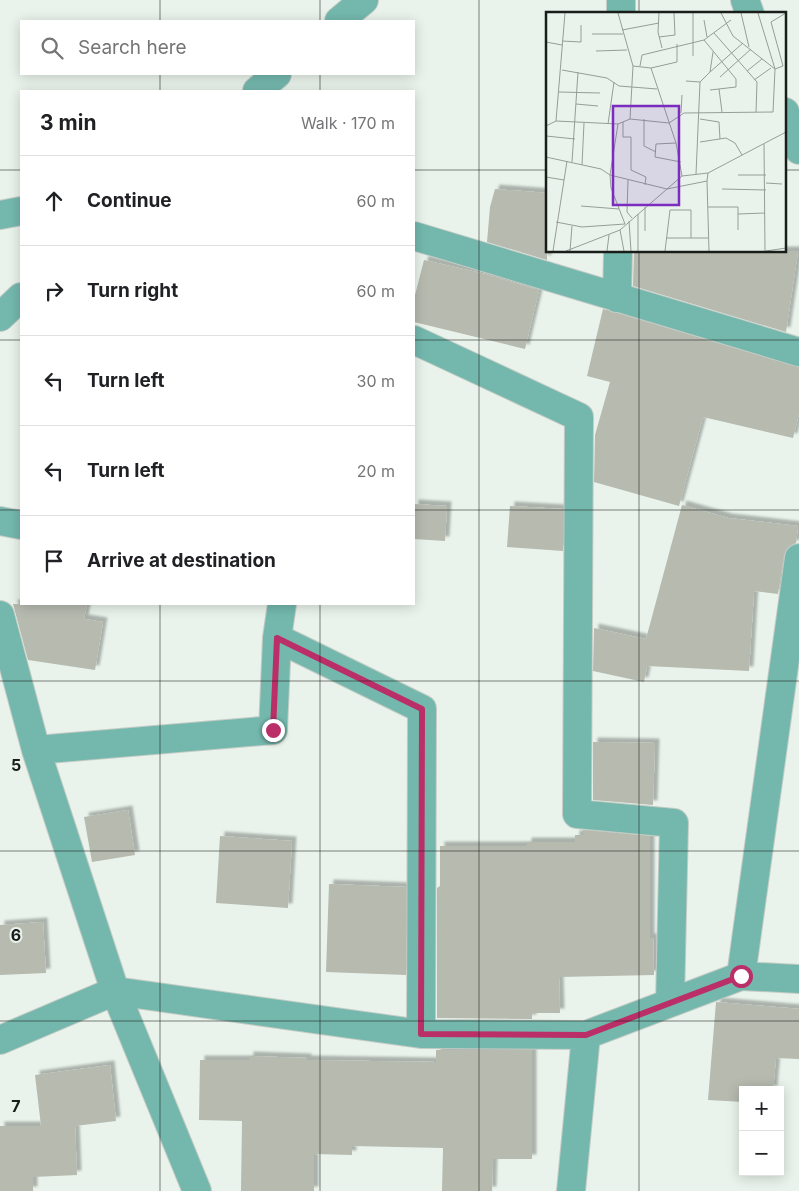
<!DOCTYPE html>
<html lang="en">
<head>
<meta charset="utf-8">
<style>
  body { margin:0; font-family:Inter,sans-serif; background:#f6f6f6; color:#202124 }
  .controls { position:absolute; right:15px; bottom:15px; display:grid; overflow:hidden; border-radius:0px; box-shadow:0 2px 12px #0003 }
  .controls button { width:45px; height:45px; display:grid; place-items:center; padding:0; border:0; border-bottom:1px solid #e0e0e0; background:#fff; color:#202124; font:25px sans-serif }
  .stop { position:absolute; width:15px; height:15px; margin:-11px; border:4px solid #ba2f67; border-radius:50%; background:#fff }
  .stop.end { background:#ba2f67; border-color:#fff; box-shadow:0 1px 5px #0008 }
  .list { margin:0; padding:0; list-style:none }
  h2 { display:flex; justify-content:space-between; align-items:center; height:65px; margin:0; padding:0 20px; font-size:21px }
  h2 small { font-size:16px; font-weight:400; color:#757577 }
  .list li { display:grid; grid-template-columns:32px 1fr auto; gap:15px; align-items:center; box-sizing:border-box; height:90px; padding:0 20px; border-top:1px solid #e0e0e0 }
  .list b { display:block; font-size:19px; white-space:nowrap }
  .list em { font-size:16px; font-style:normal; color:#757577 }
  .icon { flex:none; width:28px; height:28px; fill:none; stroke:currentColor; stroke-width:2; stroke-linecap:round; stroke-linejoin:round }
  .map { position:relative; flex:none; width:799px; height:1191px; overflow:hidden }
  .search { position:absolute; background:#fff; box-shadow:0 2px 12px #0003; left:20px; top:20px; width:395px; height:55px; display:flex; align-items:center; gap:12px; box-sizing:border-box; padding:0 18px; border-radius:0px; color:#757577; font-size:19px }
  .panel { position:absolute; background:#fff; box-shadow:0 2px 12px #0003; left:20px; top:90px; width:395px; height:515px; border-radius:0px }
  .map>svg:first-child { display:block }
  .building { fill:#b6baaf; filter:url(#shadow) }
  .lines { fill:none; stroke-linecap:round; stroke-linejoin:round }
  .minor-casing { stroke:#c4ccc5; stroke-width:30 }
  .minor { stroke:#74b8ad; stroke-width:28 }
  .route { stroke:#ba2f67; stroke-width:6 }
  .grid { fill:none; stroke:#191d1a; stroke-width:1; stroke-opacity:0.55 }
  .inset-road { fill:none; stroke:#969d97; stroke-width:1 }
  .view { fill:#7b2cbf; fill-opacity:0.15; stroke:#7b2cbf; stroke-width:2.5 }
  .inset-edge { fill:none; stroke:#191d1a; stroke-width:2.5 }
  .grid-label { font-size:16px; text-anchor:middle; font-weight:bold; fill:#191d1a; stroke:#e9f3eb; stroke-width:4; stroke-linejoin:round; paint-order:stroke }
</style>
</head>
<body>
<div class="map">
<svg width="799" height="1191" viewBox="0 0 799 1191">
  <defs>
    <filter id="shadow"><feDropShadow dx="4.5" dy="-4.5" stdDeviation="1" flood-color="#0004"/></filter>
  </defs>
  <rect width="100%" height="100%" fill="#e9f3eb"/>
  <!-- building -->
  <path class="building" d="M495,189L548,193L547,260L487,242L490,207Z
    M634,251H798L786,332L633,286Z
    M424,260L485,274L539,290L525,349L414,322V299Z
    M603,309L799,367V413L793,438L703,417L679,506L594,482L595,435L610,382L587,376Z
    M414,504L447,506L445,541L414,539Z
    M682,505L728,518L798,526L796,543L787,548L784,555L778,594L754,591L749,671L647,666L644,682L593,671L594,628L646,639Z
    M510,506L563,509V551L507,547Z
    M13,604H87L84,619L103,622L95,670L28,660Z
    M593,742L655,743L653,805L593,800Z
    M128,810L135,855L92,862L84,817Z
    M583,830L650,836V938H653L654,975L559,977L560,1013H532V1019L437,1018V888L440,886V846H527V842H575V835H583Z
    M220,836L292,841L288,908L216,903Z
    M329,884L406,887V975L326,972Z
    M43,922L46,973L0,975V925Z
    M716,1002L799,1009V1059L776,1058L773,1090H743V1102L708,1100Z
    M436,1050H532V1159H493L492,1191H442L443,1148L352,1146V1155L314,1154V1191H241L242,1121L199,1120L200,1060H249V1056L307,1058V1060L436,1062Z
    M110,1065L116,1121L75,1126L77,1175L33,1177V1191H0V1126H41L35,1075Z"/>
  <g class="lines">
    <!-- minor casing -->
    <g class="minor-casing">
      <path id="minor" d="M621,0V14
        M745,0L750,14
        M339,21L364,0
        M257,91L277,74
        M785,112L799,150
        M0,215L21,211
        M414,236L799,352
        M617,298L618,251
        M0,317L21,297
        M414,340L579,417L577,814L674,823L670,1003
        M0,521L21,525
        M0,615L36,750L115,991L197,1191
        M277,638L422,709L421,1034
        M36,750L273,730L277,638L282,604
        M741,976L799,558
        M0,1040L115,991L421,1034L586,1035L741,976L799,979
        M571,1191L586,1035"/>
    </g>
    <!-- minor -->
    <use href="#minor" class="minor"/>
  </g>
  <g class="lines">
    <!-- route -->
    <path class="route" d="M273,730L277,638L422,709L421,1034L586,1035L741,976"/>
  </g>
  <!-- grid -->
  <path class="grid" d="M160,0V21M320,0V21M479,0V1191M639,0V14M160,74V91M320,74V91M0,170H21M414,170H548M785,170H799M639,251V1191M0,340H21M414,340H799M0,510H21M414,510H799M160,604V1191M320,604V1191M0,681H799M0,851H799M0,1021H799"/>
  <!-- overview -->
  <g transform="translate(546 12)">
    <rect width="240" height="240" fill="#e9f3eb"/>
    <path class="inset-road" d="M72,1L87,54M113,1L112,20L116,36M147,1V44M175,1L187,24L229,57L237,54L225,10L240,1M195,1L203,35M158,8L161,25M76,18L113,11M168,21L211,70L210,100M46,22H77M113,25L129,23L128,1M158,28L190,67V75L164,78M16,29L35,30V13M0,30L16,33M50,39L81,38M94,54L96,43L158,28L185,8M105,56L131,50V32M16,58L61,66L73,74L111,77M201,59L216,47M164,60L197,31M174,65L205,37M208,68L225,56M140,69L154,70L164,60L167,40M173,77L176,100M13,80L54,81M30,92L52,94M135,101L136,83M84,107L87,54L105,56L130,131L136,164L162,161M98,107V134L110,140M154,107L173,110L174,127M10,109L19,1M77,110V125H85V158L100,165L99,173M62,112L68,70M0,114L10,109L72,112L84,107L123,111L138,101L227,100L229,57L212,1M0,124L29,127M154,130L180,126L189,131L196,143M130,131L110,132L109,145L135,150M218,132L219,239M0,145L55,157L64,163L72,112M26,150L32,60M36,153L38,111M150,162L154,70M192,163H220M0,165L18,168M82,168L81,200L86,206M161,169L163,239M220,171L236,172M176,177L220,178M35,194L73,197M99,195V219M162,195H192V218M92,202V239M192,202L219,201M83,209L85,239M10,210L36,215L79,212L65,176L64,163L121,177L136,164M74,218L78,239M120,226H162M7,239L21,149M20,239L74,218L121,177L161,169L162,161L240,120M24,239L26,214M61,239L63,223M119,239L124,198H145V226M220,239L240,236"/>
    <path class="view" d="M67,94H133V193H67Z"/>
    <rect width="240" height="240" class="inset-edge"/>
  </g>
  <g class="grid-label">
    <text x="16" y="771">5</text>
    <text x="16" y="941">6</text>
    <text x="16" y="1112">7</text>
  </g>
</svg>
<div class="controls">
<button>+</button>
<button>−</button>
</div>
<div class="stop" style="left:741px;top:976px"></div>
<div class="stop end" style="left:273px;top:730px"></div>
<div class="search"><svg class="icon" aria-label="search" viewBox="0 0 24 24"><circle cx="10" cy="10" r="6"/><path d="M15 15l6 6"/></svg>Search here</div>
<section class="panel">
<h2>3 min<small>Walk · 170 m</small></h2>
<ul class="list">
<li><svg class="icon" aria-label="ahead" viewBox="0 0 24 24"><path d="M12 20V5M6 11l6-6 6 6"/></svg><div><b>Continue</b></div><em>60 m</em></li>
<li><svg class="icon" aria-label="right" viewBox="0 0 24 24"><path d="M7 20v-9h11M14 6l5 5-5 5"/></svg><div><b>Turn right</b></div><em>60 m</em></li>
<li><svg class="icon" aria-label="left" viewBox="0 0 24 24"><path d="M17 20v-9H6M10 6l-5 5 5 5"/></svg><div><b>Turn left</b></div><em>30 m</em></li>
<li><svg class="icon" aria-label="left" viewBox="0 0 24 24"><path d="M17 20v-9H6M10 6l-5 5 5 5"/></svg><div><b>Turn left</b></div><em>20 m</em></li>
<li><svg class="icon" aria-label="arrive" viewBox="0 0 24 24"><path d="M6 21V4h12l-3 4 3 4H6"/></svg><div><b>Arrive at destination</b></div></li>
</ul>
</section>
</div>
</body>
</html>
